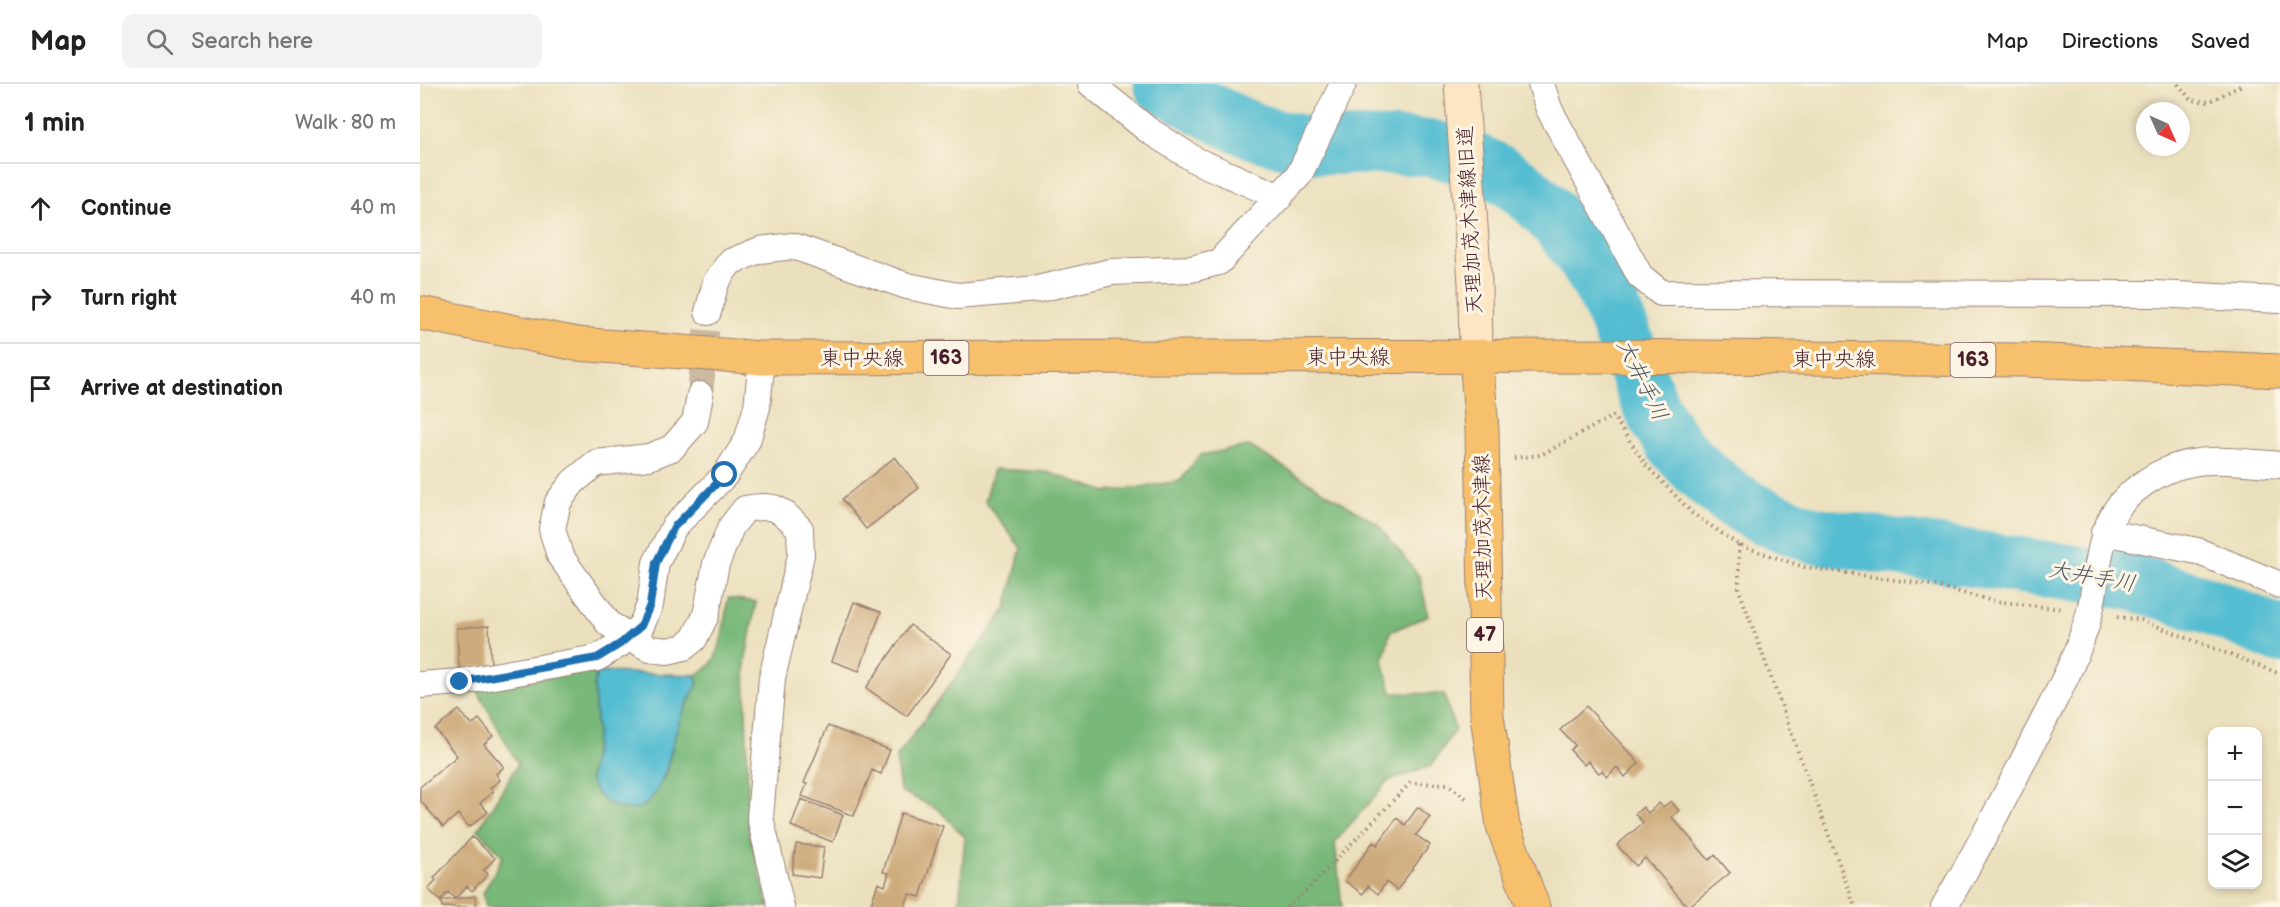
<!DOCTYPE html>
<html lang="en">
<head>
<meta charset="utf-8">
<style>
  body { margin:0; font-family:"Balsamiq Sans","Klee One",sans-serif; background:#f2f2f2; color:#222 }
  .controls { position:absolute; right:18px; bottom:18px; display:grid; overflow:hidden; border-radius:12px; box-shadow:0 3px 9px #0003 }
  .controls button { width:54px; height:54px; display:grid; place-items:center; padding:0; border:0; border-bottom:2px solid #e0e0e0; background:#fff; color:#222; font:30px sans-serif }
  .compass { position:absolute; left:1716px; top:18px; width:54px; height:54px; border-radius:50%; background:#fff; box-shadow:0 3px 9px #0003; rotate:135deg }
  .stop { position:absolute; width:18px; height:18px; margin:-14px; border:4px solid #1f6fb2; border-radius:50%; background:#fff }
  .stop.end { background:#1f6fb2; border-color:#fff; box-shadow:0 2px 6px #0008 }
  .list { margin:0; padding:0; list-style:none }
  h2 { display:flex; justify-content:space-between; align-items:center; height:78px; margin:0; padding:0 24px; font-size:26px }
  h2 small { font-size:20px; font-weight:400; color:#767676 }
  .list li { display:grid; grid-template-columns:39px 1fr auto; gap:18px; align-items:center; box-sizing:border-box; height:90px; padding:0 24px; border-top:2px solid #e0e0e0 }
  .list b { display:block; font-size:22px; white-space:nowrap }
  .list em { font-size:20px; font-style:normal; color:#767676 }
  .icon { flex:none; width:33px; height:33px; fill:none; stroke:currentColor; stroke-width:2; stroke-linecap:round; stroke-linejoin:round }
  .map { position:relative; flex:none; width:1860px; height:823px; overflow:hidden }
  header { display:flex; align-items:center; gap:36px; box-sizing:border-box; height:84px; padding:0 30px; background:#fff; border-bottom:2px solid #e0e0e0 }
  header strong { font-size:28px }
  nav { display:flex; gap:33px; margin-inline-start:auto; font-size:21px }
  .search { width:420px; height:54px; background:#f2f2f2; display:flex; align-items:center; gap:15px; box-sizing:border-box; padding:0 21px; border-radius:12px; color:#767676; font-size:22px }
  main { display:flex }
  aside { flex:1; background:#fff }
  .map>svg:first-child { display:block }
  .forest { fill:#78b879; stroke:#616c52; stroke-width:1.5 }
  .water { fill:#55bdd2; stroke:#506e7e; stroke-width:1.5 }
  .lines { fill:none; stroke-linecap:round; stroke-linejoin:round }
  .river { stroke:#55bdd2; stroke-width:57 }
  .building { fill:#ceab7b }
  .street-tunnel { stroke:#cbb9a0; stroke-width:26; stroke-dasharray:26 13; stroke-linecap:butt }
  .street-casing { stroke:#9a8074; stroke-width:28 }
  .secondary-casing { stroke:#9a8074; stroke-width:35 }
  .primary-casing { stroke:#9a8074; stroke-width:35 }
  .highway-casing { stroke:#9a8074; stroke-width:35 }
  .path { stroke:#9a8074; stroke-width:4; stroke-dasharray:1.5 4.5; stroke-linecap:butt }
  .street { stroke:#fff; stroke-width:26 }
  .secondary { stroke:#fce6c4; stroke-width:33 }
  .primary { stroke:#f7c06c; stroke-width:33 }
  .highway { stroke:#f7c06c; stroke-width:33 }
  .route { stroke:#1f6fb2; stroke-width:8 }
  .labels { text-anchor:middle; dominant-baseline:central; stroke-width:6; stroke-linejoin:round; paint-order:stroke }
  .shield { fill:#fcf5e5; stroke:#7f5f63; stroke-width:1.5 }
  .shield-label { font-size:20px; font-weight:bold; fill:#4a1f2b }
  .street-label { font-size:21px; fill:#4a1f2b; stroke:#fcf5e5 }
  .water-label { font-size:22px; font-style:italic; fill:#4e5665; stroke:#fcf5e5 }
</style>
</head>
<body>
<header>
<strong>Map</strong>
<div class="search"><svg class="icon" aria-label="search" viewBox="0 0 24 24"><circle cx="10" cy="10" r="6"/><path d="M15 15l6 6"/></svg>Search here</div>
<nav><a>Map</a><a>Directions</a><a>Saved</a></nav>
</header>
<main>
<aside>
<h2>1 min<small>Walk · 80 m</small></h2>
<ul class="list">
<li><svg class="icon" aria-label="ahead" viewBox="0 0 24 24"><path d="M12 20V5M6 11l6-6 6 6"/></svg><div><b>Continue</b></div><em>40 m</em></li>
<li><svg class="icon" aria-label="right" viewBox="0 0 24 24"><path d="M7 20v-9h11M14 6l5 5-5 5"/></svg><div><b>Turn right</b></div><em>40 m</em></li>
<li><svg class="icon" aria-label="arrive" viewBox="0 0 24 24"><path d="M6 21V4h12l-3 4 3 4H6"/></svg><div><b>Arrive at destination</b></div></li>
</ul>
</aside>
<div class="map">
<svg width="1860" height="823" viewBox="0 0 1860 823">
  <rect width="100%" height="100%" fill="#fcf5e5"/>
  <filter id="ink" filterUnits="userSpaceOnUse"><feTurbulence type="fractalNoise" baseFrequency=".0167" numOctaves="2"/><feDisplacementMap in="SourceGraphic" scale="12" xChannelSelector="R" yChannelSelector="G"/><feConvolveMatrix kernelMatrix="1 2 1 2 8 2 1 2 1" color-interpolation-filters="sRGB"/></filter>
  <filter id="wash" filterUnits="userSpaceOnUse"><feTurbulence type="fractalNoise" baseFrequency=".008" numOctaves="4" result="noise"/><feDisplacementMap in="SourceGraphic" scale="24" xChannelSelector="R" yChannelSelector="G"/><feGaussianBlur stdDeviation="1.35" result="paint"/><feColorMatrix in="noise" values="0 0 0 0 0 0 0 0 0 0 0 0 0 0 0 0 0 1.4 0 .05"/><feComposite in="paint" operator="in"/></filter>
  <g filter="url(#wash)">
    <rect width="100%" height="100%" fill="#ebe0bd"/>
    <!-- forest -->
    <path class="forest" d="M829,362L958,440L1000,493L1008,532L970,548L963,577L972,609L1024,610L1035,646L1011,682L968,697L915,758L922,823H542L539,821L545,753L518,725L480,707L476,674L586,525L601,464L565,417L574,385L627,388L687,408L760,397L780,371Z
      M308,514L336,518L325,579L329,749L349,823H66L63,809L83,772L58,746L98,680L57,606L165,586L176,590L174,602L177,649L170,694L244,695L259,637L277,601V595L274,591C304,583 303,540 308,514Z"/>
    <!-- water -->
    <path class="water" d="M182,588L274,591L277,595V601C271,613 263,625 259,638C250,665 249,693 230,716C212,738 174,718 170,694L177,649L174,602L176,590Z"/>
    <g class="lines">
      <!-- river -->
      <path class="river" d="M742,0C781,23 821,46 865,56C909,67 953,60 996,63C1040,66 1087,88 1118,118C1145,144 1168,176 1185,209C1204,247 1215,288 1233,326C1250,362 1283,394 1315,416C1339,432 1367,441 1393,451L1712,498L1791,522L1860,551"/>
    </g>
    <g id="blocks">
      <!-- building -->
      <path class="building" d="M475,373L499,404L446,445L422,415Z
        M434,518L461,528L439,587L412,577Z
        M490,541L531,570L487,632L446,604Z
        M69,542L71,582L39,584L37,544Z
        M1166,622L1219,679L1205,693L1197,683L1187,693L1182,687L1179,689L1168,677L1164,681L1150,666L1155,661L1140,646Z
        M39,626L52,641L59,635L73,652L64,660L84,683L76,690L80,696L70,704L73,708L60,719L68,728L49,743L38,730L23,743L0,716V703L37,672L15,645Z
        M408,642L470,666L461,690L452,686L434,732L382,712L387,700L384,699Z
        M381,715L423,731L413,758L371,742Z
        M1251,717L1259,727L1252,733L1289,776L1295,771L1310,789L1268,823L1225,774L1216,782L1197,761L1223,739L1215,730L1223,723L1228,729L1239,719L1243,723Z
        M998,723L1010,733L996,751L1010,761L977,806L966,798L958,810L948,802L943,810L925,797L953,758L957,761L977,734L985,741Z
        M481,729L523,742L500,813L489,810L485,823H450L458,799L465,802L469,789L463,788Z
        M52,753L75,774L64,786L68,790L52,807L47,802L35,815L28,808L20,817L8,805L16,796L14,794Z
        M376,760L404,763L400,794L372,790Z
        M55,812L57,823H22L21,817Z"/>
    </g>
  </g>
  <g filter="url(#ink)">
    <use href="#blocks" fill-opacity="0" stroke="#9a8074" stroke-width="1.5"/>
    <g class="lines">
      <!-- street-tunnel -->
      <path class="street-tunnel" d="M280,311L288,228"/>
      <!-- street casing -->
      <g class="street-casing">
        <path id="street" d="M671,0L728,46L777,77L860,113
          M1121,0L1129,25L1220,192L1241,209L1735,210L1860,216
          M288,228L296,198L310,178L340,166L373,162L487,202L538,212L618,205L691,188L771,185L799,178L879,91L923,0
          M280,311L275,338L252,364L229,373L176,379L153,398L138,418L132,445L140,472L189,540L230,565L248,567L264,563L274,555L286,531L296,480L311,443L325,425C355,420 359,423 380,445L381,471L352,594L340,733L361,823
          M1684,448L1777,467L1860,501
          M0,601L40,598L177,574L200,560L221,542L230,521L236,479L254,443L305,391L327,357L337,323L342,274
          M1524,823C1557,767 1587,710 1616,651C1637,611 1659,571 1670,527C1679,489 1677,441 1707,413C1756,367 1799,376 1860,381"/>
      </g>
      <!-- secondary casing -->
      <g class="secondary-casing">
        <path id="secondary" d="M1041,0L1055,199L1056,273"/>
      </g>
      <!-- primary casing -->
      <g class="primary-casing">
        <path id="primary" d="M1056,273L1062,345L1067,632L1083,742L1113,823"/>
      </g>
      <!-- highway casing -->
      <g class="highway-casing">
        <path id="highway" d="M0,229L157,260L342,274L1174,272L1604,276L1860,287"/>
      </g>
      <!-- path -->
      <path class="path" d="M1758,0L1771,16L1789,18L1824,0
        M1094,374L1121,371L1193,332L1226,381L1272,429L1319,461L1384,483L1517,502L1573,517L1642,525
        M1319,461V506L1435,823
        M1697,533L1721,536L1860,590
        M867,823L888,805L990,699L1028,700L1047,715"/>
      <!-- street -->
      <use href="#street" class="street"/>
      <!-- secondary -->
      <use href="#secondary" class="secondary"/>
      <!-- primary -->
      <use href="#primary" class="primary"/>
      <!-- highway -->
      <use href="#highway" class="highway"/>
    </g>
  </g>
  <g class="lines" filter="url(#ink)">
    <!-- route -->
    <path class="route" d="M40,598L177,574L200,560L221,542L230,521L236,479L254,443L305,391"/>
  </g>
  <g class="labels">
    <!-- shield labels -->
    <g class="shield">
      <rect x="503.5" y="257" width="45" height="34" rx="4.5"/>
      <rect x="1530.5" y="259" width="45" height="34" rx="4.5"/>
      <rect x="1047" y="534" width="36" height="34" rx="4.5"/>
    </g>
    <g class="shield-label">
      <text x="526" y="274">163</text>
      <text x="1553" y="276">163</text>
      <text x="1065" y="551">47</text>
    </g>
    <!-- street labels -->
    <g class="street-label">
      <text transform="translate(1050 136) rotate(-93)">天理加茂木津線旧道</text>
      <text x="928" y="273">東中央線</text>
      <text x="442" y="274">東中央線</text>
      <text x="1414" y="275">東中央線</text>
      <text transform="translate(1063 443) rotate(-91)">天理加茂木津線</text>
    </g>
    <!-- water labels -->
    <g class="water-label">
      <text transform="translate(1222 296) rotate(64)">大井手川</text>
      <text transform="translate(1672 493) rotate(10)">大井手川</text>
    </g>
  </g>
</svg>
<div class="controls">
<button>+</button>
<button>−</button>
<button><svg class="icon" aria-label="layers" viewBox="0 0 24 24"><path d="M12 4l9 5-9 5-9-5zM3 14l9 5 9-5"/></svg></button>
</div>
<svg class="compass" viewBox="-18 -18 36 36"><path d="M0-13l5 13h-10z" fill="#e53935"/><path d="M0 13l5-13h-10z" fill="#767676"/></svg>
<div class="stop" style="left:305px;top:391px"></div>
<div class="stop end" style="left:40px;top:598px"></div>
</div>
</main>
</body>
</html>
